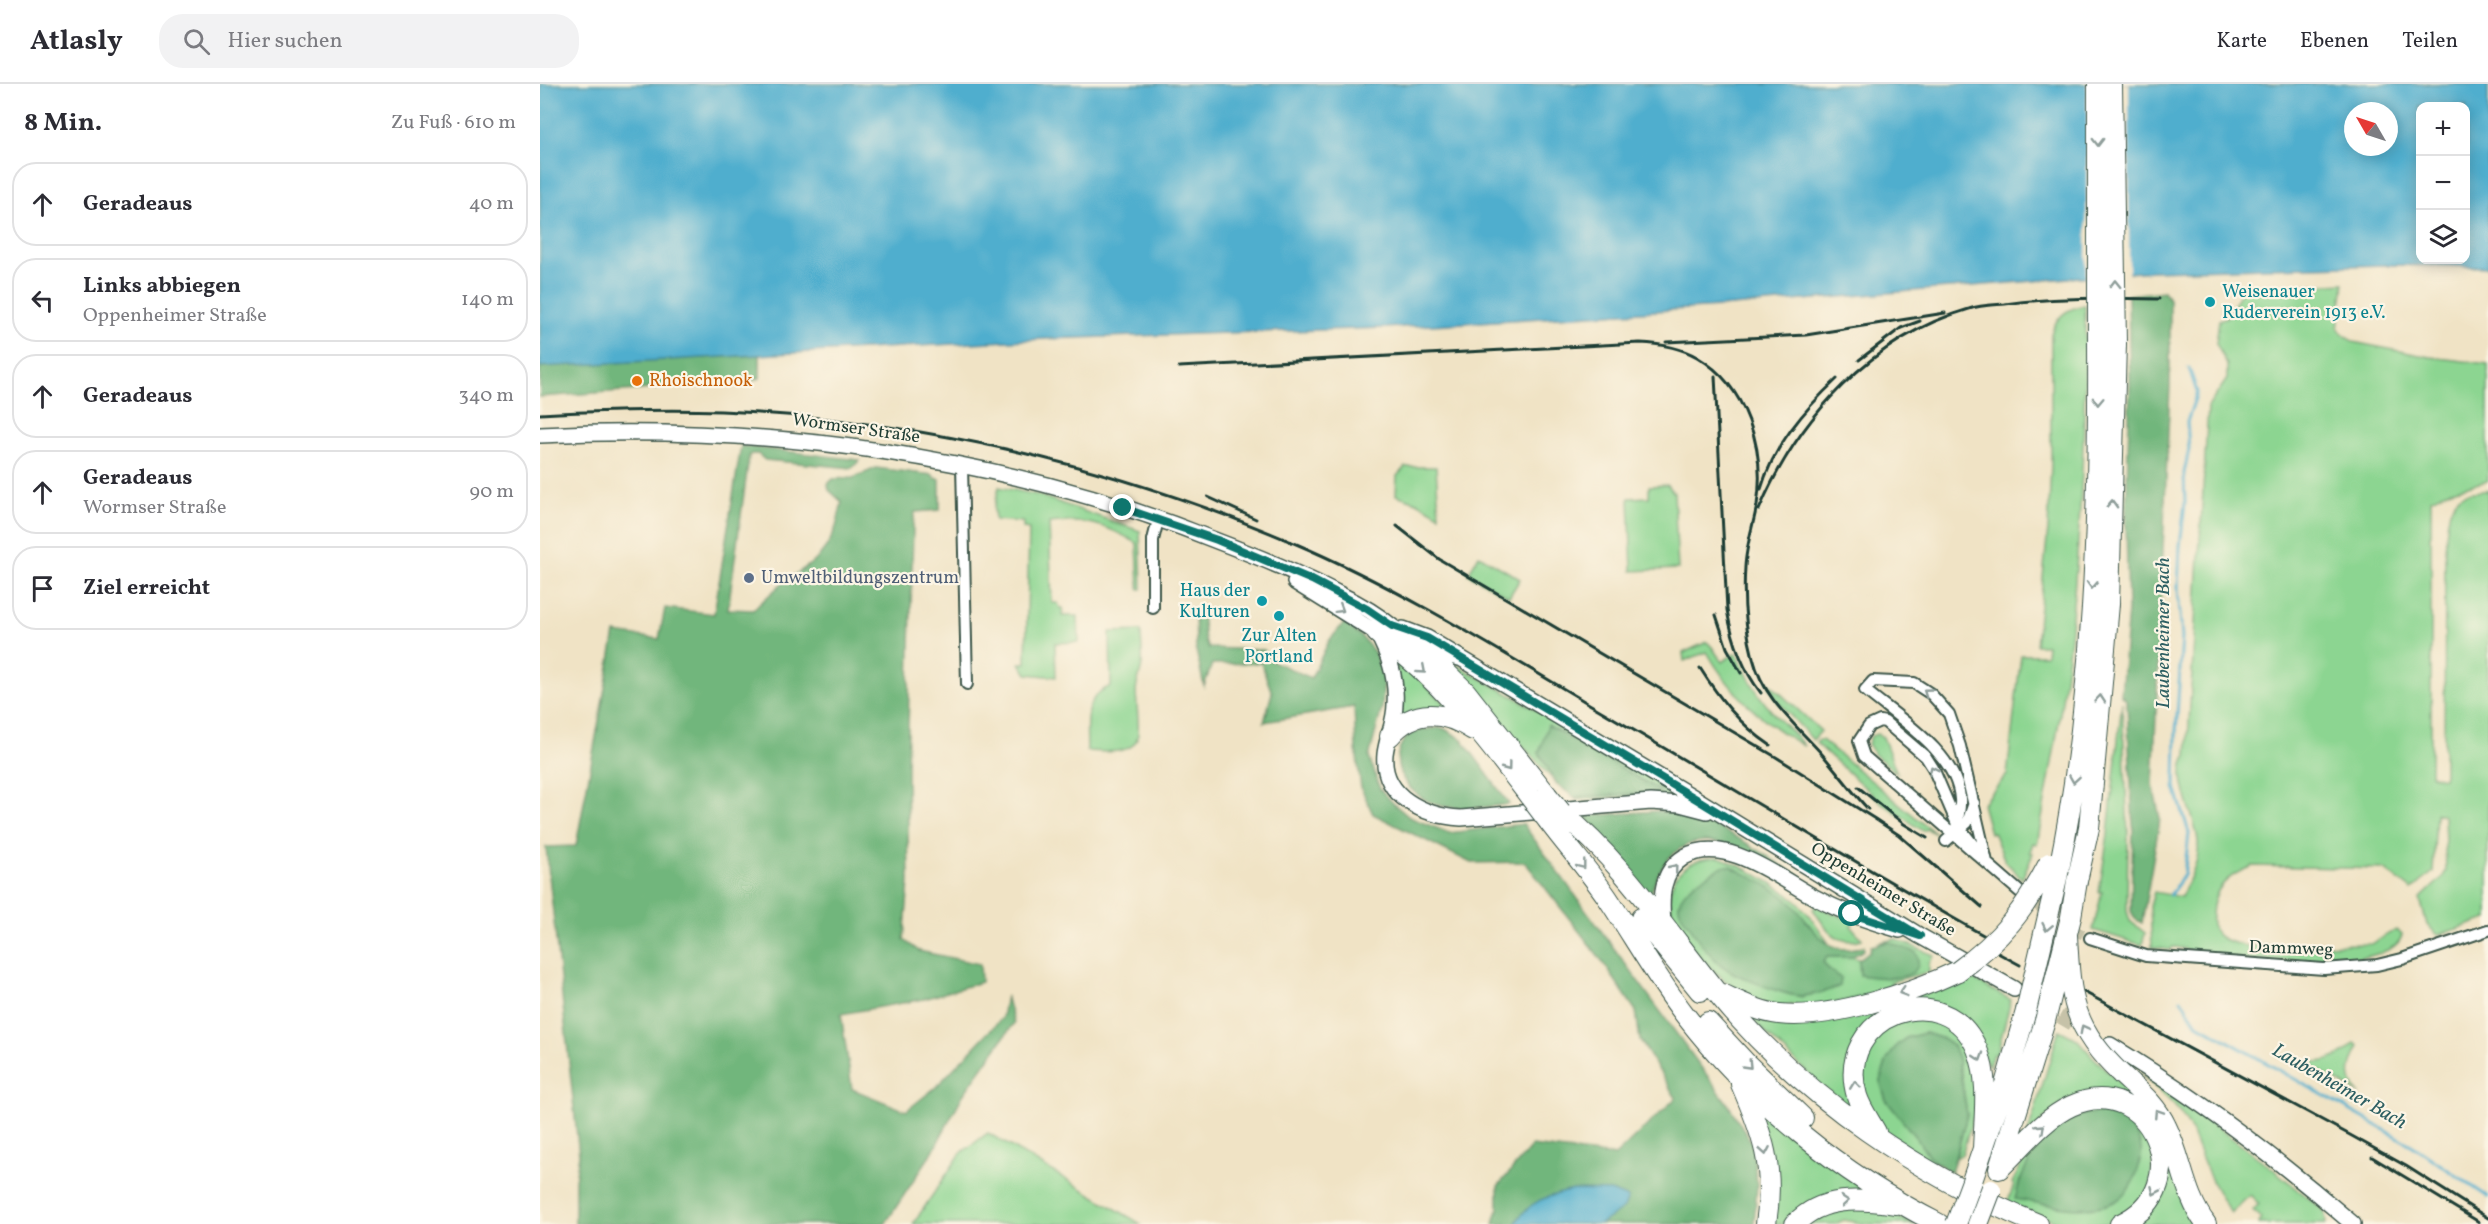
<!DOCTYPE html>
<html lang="de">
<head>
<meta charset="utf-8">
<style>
  body { margin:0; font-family:Vollkorn,serif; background:#f2f2f3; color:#2b2b33 }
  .controls { position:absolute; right:18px; top:18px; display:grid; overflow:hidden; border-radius:12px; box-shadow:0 3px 15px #0003 }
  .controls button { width:54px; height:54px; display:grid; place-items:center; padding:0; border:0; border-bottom:2px solid #e1e1e2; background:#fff; color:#2b2b33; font:30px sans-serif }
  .compass { position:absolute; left:1804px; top:18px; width:54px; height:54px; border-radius:50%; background:#fff; box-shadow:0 3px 15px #0003; rotate:309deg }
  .stop { position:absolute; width:18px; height:18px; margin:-14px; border:4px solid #0f766e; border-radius:50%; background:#fff }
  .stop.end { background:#0f766e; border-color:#fff; box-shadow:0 2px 6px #0008 }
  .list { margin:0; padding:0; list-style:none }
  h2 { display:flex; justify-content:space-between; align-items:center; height:78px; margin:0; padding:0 24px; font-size:26px }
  h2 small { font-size:20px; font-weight:400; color:#7c7c81 }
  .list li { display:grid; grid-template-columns:39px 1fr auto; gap:18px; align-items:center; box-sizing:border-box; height:84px; margin:0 12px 12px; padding:0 12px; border:2px solid #e1e1e2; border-radius:24px }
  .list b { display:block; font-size:22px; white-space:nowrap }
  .list p { margin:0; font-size:20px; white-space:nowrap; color:#7c7c81 }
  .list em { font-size:20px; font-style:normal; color:#7c7c81 }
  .icon { flex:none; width:33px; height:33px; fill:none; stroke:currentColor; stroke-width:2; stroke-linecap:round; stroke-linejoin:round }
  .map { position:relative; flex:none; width:1948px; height:1140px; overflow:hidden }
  header { display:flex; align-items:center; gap:36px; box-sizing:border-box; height:84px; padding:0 30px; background:#fff; border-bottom:2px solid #e1e1e2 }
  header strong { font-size:28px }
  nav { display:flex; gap:33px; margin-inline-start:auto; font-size:21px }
  .search { width:420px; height:54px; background:#f2f2f3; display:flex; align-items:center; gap:15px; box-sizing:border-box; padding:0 21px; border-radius:24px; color:#7c7c81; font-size:22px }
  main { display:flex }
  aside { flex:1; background:#fff }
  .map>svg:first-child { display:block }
  .green { fill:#8cd591; stroke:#568962; stroke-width:1.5; fill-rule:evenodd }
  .forest { fill:#71b67b; stroke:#487a58; stroke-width:1.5 }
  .water { fill:#4faece; stroke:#377681; stroke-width:1.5; fill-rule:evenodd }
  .pier { fill:#f0e3c5 }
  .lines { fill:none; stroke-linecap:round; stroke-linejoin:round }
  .stream { stroke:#4faece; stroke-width:3 }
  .street-tunnel { stroke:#c6c2a8; stroke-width:10; stroke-dasharray:10 5; stroke-linecap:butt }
  .secondary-tunnel { stroke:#c6c2a8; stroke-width:15; stroke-dasharray:15 8; stroke-linecap:butt }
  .street-casing { stroke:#3e564a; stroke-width:14 }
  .secondary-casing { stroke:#3e564a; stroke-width:18 }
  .highway-casing { stroke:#3e564a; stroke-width:22 }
  .street { stroke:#fff; stroke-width:10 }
  .secondary { stroke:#fff; stroke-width:15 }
  .highway { stroke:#fff; stroke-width:20 }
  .rail { stroke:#1f3d34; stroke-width:3 }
  .highway-bridge-casing { stroke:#3e564a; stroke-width:22; stroke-linecap:butt }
  .highway-bridge { stroke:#fff; stroke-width:20 }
  .oneway { stroke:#8f9e9a }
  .route { stroke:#0f766e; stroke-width:8 }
  .culture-dot { fill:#0f9aa8; stroke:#fcf5e5; stroke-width:2 }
  .food-dot { fill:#e8710a; stroke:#fcf5e5; stroke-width:2 }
  .service-dot { fill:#5c6f8a; stroke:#fcf5e5; stroke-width:2 }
  .labels { text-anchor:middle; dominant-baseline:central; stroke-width:4.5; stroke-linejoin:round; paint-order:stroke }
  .culture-label { font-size:18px; fill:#0d838f; stroke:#fcf5e5; text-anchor:start }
  .food-label { font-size:18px; fill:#c56008; stroke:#fcf5e5; text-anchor:start }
  .street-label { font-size:18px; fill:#1f3d34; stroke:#fcf5e5 }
  .service-label { font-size:18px; fill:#4e5e75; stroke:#fcf5e5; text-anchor:start }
  .water-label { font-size:20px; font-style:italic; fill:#2d5f62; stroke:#fcf5e5 }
</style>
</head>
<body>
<header>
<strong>Atlasly</strong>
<div class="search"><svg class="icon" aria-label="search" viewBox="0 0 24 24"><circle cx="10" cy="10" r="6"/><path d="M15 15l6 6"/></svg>Hier suchen</div>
<nav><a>Karte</a><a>Ebenen</a><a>Teilen</a></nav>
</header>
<main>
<aside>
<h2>8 Min.<small>Zu Fuß · 610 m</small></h2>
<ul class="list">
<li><svg class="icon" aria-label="ahead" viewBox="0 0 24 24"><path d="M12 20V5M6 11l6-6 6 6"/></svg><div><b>Geradeaus</b></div><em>40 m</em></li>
<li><svg class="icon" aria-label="left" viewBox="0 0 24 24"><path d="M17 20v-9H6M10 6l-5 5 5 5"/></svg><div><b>Links abbiegen</b><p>Oppenheimer Straße</p></div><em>140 m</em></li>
<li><svg class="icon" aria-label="ahead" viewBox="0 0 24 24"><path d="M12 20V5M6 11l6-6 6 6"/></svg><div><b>Geradeaus</b></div><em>340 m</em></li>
<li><svg class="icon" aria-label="ahead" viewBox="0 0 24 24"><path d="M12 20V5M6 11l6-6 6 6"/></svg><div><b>Geradeaus</b><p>Wormser Straße</p></div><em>90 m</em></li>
<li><svg class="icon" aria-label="arrive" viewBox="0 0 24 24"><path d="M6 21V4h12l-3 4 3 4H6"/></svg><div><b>Ziel erreicht</b></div></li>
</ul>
</aside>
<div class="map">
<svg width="1948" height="1140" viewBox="0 0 1948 1140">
  <rect width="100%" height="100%" fill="#fcf5e5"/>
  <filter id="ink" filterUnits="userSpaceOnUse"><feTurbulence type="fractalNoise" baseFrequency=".0167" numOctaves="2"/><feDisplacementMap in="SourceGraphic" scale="12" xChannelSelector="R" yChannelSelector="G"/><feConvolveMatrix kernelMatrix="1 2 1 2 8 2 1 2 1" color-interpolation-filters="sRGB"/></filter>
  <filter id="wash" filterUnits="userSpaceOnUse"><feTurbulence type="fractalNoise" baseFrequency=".008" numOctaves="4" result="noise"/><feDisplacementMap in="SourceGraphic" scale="24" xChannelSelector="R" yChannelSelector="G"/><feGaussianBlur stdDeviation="1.35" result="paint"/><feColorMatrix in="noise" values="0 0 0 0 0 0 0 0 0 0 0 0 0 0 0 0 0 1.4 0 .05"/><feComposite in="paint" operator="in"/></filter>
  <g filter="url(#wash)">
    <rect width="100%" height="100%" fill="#f0e3c5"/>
    <!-- green -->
    <path class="green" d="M1804,199L1798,245L1813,258L1890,273L1948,280V397L1911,406L1891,415V691L1904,694L1905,466C1907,449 1905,418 1924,410C1931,407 1941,408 1948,406V835L1898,851L1887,841L1880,815L1902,794L1906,787L1904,732L1896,729L1893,788L1872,806L1844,785L1713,782C1688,791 1673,803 1672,831C1671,837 1672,844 1676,849C1682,857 1696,859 1705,862L1832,860L1850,848L1857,846L1862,851C1853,890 1702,875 1669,873C1656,870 1645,863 1633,863L1630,866L1612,863L1610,822L1614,808L1641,813C1647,800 1657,783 1658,768C1662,740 1630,696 1647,672L1668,323L1687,295V281L1676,259L1679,236L1687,233L1703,205Z
      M1545,221C1546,321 1542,421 1533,521C1527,601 1512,681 1497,760L1493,759L1490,768L1493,769L1482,795L1465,777L1453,748L1450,749L1442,720L1467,691L1481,571H1506L1507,561H1496L1508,445L1511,381V250C1517,231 1527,225 1545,221Z
      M865,383H896L899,431L877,418L856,411L857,392Z
      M1128,401L1134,409L1138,485L1092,487L1089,414L1109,413V402Z
      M459,403L498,411L600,447L602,505H599L597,459C564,440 546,435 509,439L512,519H518L520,524H523L522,532H538L539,558L515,559L516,593L487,590L480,579H486L489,445L483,444V438L455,436L454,424Z
      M939,471L980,495L969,513L928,490Z
      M601,547C601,558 603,570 602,580C601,590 596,598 596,608C599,658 608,671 547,667C547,640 541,614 571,602L570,548Z
      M1167,558L1172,563L1182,578L1196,569C1205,588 1214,606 1228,623C1239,637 1253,647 1264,662C1223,639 1190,609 1167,568L1144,577L1143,569Z
      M856,573L911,625L859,634Z
      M904,574L978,615L1136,708L1133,713L1108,711L1036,716L1034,713L1121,708L999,669L1017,700Z
      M1226,596L1281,647L1273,656L1238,618Z
      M1582,618L1588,751L1587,827L1590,837L1605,849L1602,861L1553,846L1562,808H1559L1568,750Z
      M1337,650L1343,653L1357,689L1335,671L1328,660L1331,652Z
      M1279,656H1282L1396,750L1387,745L1383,747L1342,719L1276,659Z
      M1179,773C1201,781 1231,798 1250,812C1266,824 1279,844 1289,860L1275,850L1247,815L1190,782L1140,827L1156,852L1180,880L1195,890L1248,910L1262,913L1274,909L1301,894L1289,886L1283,878L1287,873H1312L1319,875L1320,891L1355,894L1348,858L1337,859L1355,855L1394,871L1389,880V888L1350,898L1356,903C1334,908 1312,916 1289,920C1278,923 1264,921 1253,921C1245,921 1237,923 1230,921C1190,913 1103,832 1138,790C1150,777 1162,774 1179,773Z
      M1276,822L1314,838L1311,842L1322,855C1297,863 1285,844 1273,825Z
      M1425,891L1471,916L1457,970H1453L1449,982L1414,930L1330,939L1317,1027L1282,1003L1205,929L1223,935Z
      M1388,931L1404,937L1429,962L1438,1005L1434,1031L1422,1070L1416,1074L1427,1031L1421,988L1412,962L1404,955L1385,949L1366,954L1357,961L1347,976L1340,997L1346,1016L1377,1055L1389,1073L1399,1080L1387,1076L1346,1049L1324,1016L1321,975L1346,940Z
      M1519,946L1537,955L1554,974L1615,1032L1625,1050L1645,1113L1659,1140H1593C1668,1090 1604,977 1525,1019C1511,1027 1499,1040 1487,1052Z
      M1815,959L1819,962C1811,979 1804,995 1820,1010L1757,975C1761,975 1766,978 1771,978C1787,979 1805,971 1815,959Z
      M1600,989L1639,1015L1642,1020L1650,1023L1729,1082L1782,1125L1785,1130L1786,1140H1719L1721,1135L1713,1126L1719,1120L1710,1111L1691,1129C1673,1104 1663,1078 1652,1049C1643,1025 1618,1006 1600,989Z
      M1567,1021L1595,1035L1614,1065L1610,1108L1577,1137L1568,1140H1529L1517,1138L1467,1119L1474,1101L1472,1099L1488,1068L1518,1036ZM1501,1058L1549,1123L1511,1121L1476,1115L1479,1098Z
      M1219,1024L1331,1109L1247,1140H1231Z
      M448,1049L601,1140H373L421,1069Z
      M1326,1121L1376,1140H1326L1304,1136L1295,1140H1261L1289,1123Z"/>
    <!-- forest -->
    <path class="forest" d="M1624,207L1630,217V301L1613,701L1620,735L1602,839L1595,835L1591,827L1593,743L1587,619L1585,614L1581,612L1588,526L1586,436L1590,300L1588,211Z
      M220,271V294L208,298L0,313V281Z
      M201,362L320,376L312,384L225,376L218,370H211L209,373L188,525L213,526L240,501L276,476L289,459L296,443L302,418L289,406L288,400L293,395L313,394L336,384L393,391L394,394L400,395V426L375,428L373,442L367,688L369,798L364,856L379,867L440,880L441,898L384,915L301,930L312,1005L366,1027L396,1003L462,934L466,912L474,939L423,1011L393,1067L345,1140H35V1096L39,1071L6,763L36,762L75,549L119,555L125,524L174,530Z
      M655,527L662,530L665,557L669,564L724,566L732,577L771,594L789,557L804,539L821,552L835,569L844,595L842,624L829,673L840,705L854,720L869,733L909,749L983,740L1188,1020L1212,1059L1217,1102L1214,1140H1060L1064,1136L980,1132L975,1140H954L958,1124V1102L992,1062L1075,1072L1136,1014L1100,956L1096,927L1060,874L985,778L931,779L833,730L821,704L816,665L814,623L724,638L732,609L721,579L672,580L664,602L656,566Z
      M1008,641L1122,708L1034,713L1017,700L999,669Z
      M903,644L922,655L969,720C946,723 918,728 895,720C870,712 846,682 864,656C872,645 890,644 903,644Z
      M1118,727C1176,732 1222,769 1270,800C1211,770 1140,716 1110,811H1107L1045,732Z
      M1183,782H1190C1208,792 1231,801 1247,815C1272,837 1281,876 1324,862V866L1312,873H1287L1283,878L1289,886L1301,894L1300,902C1292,906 1270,912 1261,912C1245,912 1192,891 1180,880C1169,870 1158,857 1151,844C1146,837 1138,829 1139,820C1141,804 1170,789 1183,782Z
      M1348,858L1376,868C1390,901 1337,894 1320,891L1319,875L1330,867L1331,862Z
      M1385,949L1404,955L1413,962L1418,974L1427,1031L1411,1089L1389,1073L1377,1055L1346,1016L1340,997L1347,976L1357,961L1366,954Z
      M1563,1028C1577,1033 1593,1040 1599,1056C1606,1075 1593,1107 1576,1117C1551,1131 1502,1120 1475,1115C1486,1070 1514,1029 1563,1028Z"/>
    <!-- water -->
    <path class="water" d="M0,0H1948V183L1847,181L1612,187L1180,223L844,244L505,255L0,283ZM1880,22H1926V176H1880ZM1813,27H1849V63H1813Z
      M1033,1106L1071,1107L1088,1114L1084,1124L1060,1140H975C989,1116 1008,1112 1033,1106Z"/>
    <!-- pier -->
    <path class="pier" d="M1547,0H1589V192L1546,196Z"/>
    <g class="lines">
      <!-- stream -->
      <path class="stream" d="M1630,811L1644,791L1649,749L1635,703L1636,648L1642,553L1638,505L1640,462L1645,419L1644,389L1649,365L1647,338L1657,308L1649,284
        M1641,915L1656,939L1873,1062L1948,1113"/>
    </g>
  </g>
  <g filter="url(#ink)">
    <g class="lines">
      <!-- street-tunnel -->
      <path class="street-tunnel" d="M1485,812L1520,839L1550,854"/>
      <!-- secondary-tunnel -->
      <path class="secondary-tunnel" d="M1500,920L1549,949"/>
      <!-- street casing -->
      <g class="street-casing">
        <path id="street" d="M422,381L427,600
          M613,524V456L618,436
          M1414,751C1417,740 1421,727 1420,715C1417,669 1358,634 1325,606L1333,597L1374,599L1391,610L1409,630L1420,662L1447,778
          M1406,757L1427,739L1434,719
          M1443,773L1417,740L1393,684L1386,673L1345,638L1340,637L1329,642L1319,657L1324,672L1480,808
          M1550,854L1606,872L1784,885L1837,881L1862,875L1948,846"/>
      </g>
      <!-- secondary casing -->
      <g class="secondary-casing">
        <path id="secondary" d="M0,351C230,340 463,371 677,457C719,473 762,490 801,511C820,520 838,531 854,544C863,550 872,559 881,564C891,570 907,571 919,574
          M755,498L837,549C849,571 857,595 855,620C855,638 847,653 845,670C841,713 885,732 921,734L1111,718L1140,720L1167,727
          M863,545L887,554L1158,716L1380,852L1474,905
          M1123,839C1121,815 1120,788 1144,773C1186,749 1241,796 1278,815C1304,829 1332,838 1360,846
          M1570,961C1656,1013 1737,1074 1813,1140"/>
      </g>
      <!-- highway casing -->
      <g class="highway-casing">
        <path id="highway" d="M837,549C900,595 943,651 990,713
          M883,566L926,608L1007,711
          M850,652C874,623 904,627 933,646
          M1021,728C1085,780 1131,853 1183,916C1265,1014 1381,1093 1498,1140
          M1009,738C1028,763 1049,787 1067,813C1093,852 1116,893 1145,931C1212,1018 1301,1090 1399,1140
          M1519,785C1554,613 1559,434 1558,259
          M1537,797L1549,744L1569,520L1576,259
          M1101,834L1160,907
          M1182,910C1200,918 1219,928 1239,930C1290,936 1371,909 1418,887
          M1168,938L1207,980L1263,1034
          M1581,990C1598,1006 1616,1020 1626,1042C1642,1074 1644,1111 1666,1140
          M1201,1000C1223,1051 1235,1083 1226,1140
          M1336,1048C1330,1037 1321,1025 1317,1012C1293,931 1405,890 1437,965C1450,996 1444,1033 1443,1066
          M1460,1081L1505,937
          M1459,1085C1481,1064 1503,1035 1531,1022C1608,986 1662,1103 1580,1140
          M1432,1097L1466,997L1486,927
          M1255,1140C1282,1111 1320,1115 1356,1120"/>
      </g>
      <!-- street -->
      <use href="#street" class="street"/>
      <!-- secondary -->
      <use href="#secondary" class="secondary"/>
      <!-- highway -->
      <use href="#highway" class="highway"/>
      <!-- rail -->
      <path class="rail" d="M1126,258L1266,251L1405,229
        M1319,276L1361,244L1380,237
        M639,283L1100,259C1120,260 1140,263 1157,273C1207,302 1226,366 1217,421C1213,442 1206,462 1205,483C1203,514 1205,544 1213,574C1223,614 1254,639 1281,669C1297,687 1311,707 1328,725
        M1175,292L1187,526C1192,555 1203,586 1221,609
        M0,330C60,327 121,325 181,327C378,335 573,381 754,459C855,502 950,561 1044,617C1178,695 1310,776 1445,852
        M1221,405C1234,361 1264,326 1297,295
        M668,413L716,435
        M1219,426C1258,334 1332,253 1429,225C1440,221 1453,221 1465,220C1516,213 1567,214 1619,215
        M857,442L899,475L1236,673L1335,735L1359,751L1442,823
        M1176,531L1187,564L1201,589
        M1160,584C1179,614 1200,641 1230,661
        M1318,703L1364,740L1387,754
        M1456,868L1480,881
        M1544,908L1810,1051L1866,1082L1948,1134
        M1832,1073L1939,1138"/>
      <!-- highway-bridge casing -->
      <g class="highway-bridge-casing">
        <path id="highway-bridge" d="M1572,0L1576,259
          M1558,259V0
          M1007,711L1021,728
          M990,713L1009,738
          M1527,851C1530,914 1533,945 1581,990
          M1418,887C1461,856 1485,826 1509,779
          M1486,927L1519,785
          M1505,937L1531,833L1537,797
          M1416,1140L1432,1097
          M1438,1140L1451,1106"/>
      </g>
      <!-- highway-bridge -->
      <use href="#highway-bridge" class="highway-bridge"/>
    </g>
    <!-- one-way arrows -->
    <defs><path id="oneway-chevron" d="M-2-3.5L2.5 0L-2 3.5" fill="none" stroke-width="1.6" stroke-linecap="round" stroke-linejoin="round" transform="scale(1.5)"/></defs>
    <g class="oneway">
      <use href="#oneway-chevron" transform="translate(1558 58) rotate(90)"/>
      <use href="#oneway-chevron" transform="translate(1575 200) rotate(-91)"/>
      <use href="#oneway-chevron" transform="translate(1558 317) rotate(92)"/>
      <use href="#oneway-chevron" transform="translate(1572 420) rotate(-88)"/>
      <use href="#oneway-chevron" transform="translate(1552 501) rotate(93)"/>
      <use href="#oneway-chevron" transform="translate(800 525) rotate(32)"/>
      <use href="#oneway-chevron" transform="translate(882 586) rotate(41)"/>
      <use href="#oneway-chevron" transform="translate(1387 608) rotate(-144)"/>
      <use href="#oneway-chevron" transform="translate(1560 615) rotate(-85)"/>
      <use href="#oneway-chevron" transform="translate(967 683) rotate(53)"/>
      <use href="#oneway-chevron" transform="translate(1393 686) rotate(-116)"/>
      <use href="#oneway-chevron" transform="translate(1534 695) rotate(99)"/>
      <use href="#oneway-chevron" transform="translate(1042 781) rotate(52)"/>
      <use href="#oneway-chevron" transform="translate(1134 784) rotate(-51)"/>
      <use href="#oneway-chevron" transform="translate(1507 843) rotate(102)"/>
      <use href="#oneway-chevron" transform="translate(1363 908) rotate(163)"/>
      <use href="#oneway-chevron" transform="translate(1544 945) rotate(-118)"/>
      <use href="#oneway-chevron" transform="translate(1439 973) rotate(72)"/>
      <use href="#oneway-chevron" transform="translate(1208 981) rotate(46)"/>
      <use href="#oneway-chevron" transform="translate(1315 1001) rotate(-97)"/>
      <use href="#oneway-chevron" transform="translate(1618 1029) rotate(-123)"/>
      <use href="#oneway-chevron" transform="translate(1501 1044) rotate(-43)"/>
      <use href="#oneway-chevron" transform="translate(1225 1067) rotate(80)"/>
      <use href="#oneway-chevron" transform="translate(1615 1107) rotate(114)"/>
      <use href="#oneway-chevron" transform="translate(1305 1117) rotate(-5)"/>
    </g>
  </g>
  <g class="lines" filter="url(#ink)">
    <!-- route -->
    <path class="route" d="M583,424L677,456L772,496L827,525L852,542L887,554L1158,716L1380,852L1312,830"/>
  </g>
  <!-- markers -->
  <g class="culture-dot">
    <circle cx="1670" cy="218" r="6"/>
    <circle cx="722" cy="517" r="6"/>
    <circle cx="739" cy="532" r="6"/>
  </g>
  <circle class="food-dot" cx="97" cy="297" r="6"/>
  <circle class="service-dot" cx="209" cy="494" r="6"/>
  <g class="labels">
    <!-- culture labels -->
    <g class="culture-label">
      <text x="1682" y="208">Weisenauer<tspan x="1682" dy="21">Ruderverein 1913 e.V.</tspan></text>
      <text x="710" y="507" text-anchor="end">Haus der<tspan x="710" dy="21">Kulturen</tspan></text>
      <text x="739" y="552" text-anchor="middle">Zur Alten<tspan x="739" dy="21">Portland</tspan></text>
    </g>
    <!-- food labels -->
    <g class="food-label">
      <text x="109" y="297">Rhoischnook</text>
    </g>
    <!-- street labels -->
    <g class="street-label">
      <text transform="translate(316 345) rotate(8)">Wormser Straße</text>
      <text transform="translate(1343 806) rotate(31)">Oppenheimer Straße</text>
      <text transform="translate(1751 865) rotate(2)">Dammweg</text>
    </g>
    <!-- service labels -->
    <g class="service-label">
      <text x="221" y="494">Umweltbildungszentrum</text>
    </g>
    <!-- water labels -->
    <g class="water-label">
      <text transform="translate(1624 549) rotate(-90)">Laubenheimer Bach</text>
      <text transform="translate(1799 1003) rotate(30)">Laubenheimer Bach</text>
    </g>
  </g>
</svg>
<div class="controls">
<button>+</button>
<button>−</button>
<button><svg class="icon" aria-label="layers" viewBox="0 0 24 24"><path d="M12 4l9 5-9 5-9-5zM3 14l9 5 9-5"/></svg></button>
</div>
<svg class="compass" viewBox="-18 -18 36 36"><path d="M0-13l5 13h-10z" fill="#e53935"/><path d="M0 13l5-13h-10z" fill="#7c7c81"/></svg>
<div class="stop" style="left:1312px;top:830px"></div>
<div class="stop end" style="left:583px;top:424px"></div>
</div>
</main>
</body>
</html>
